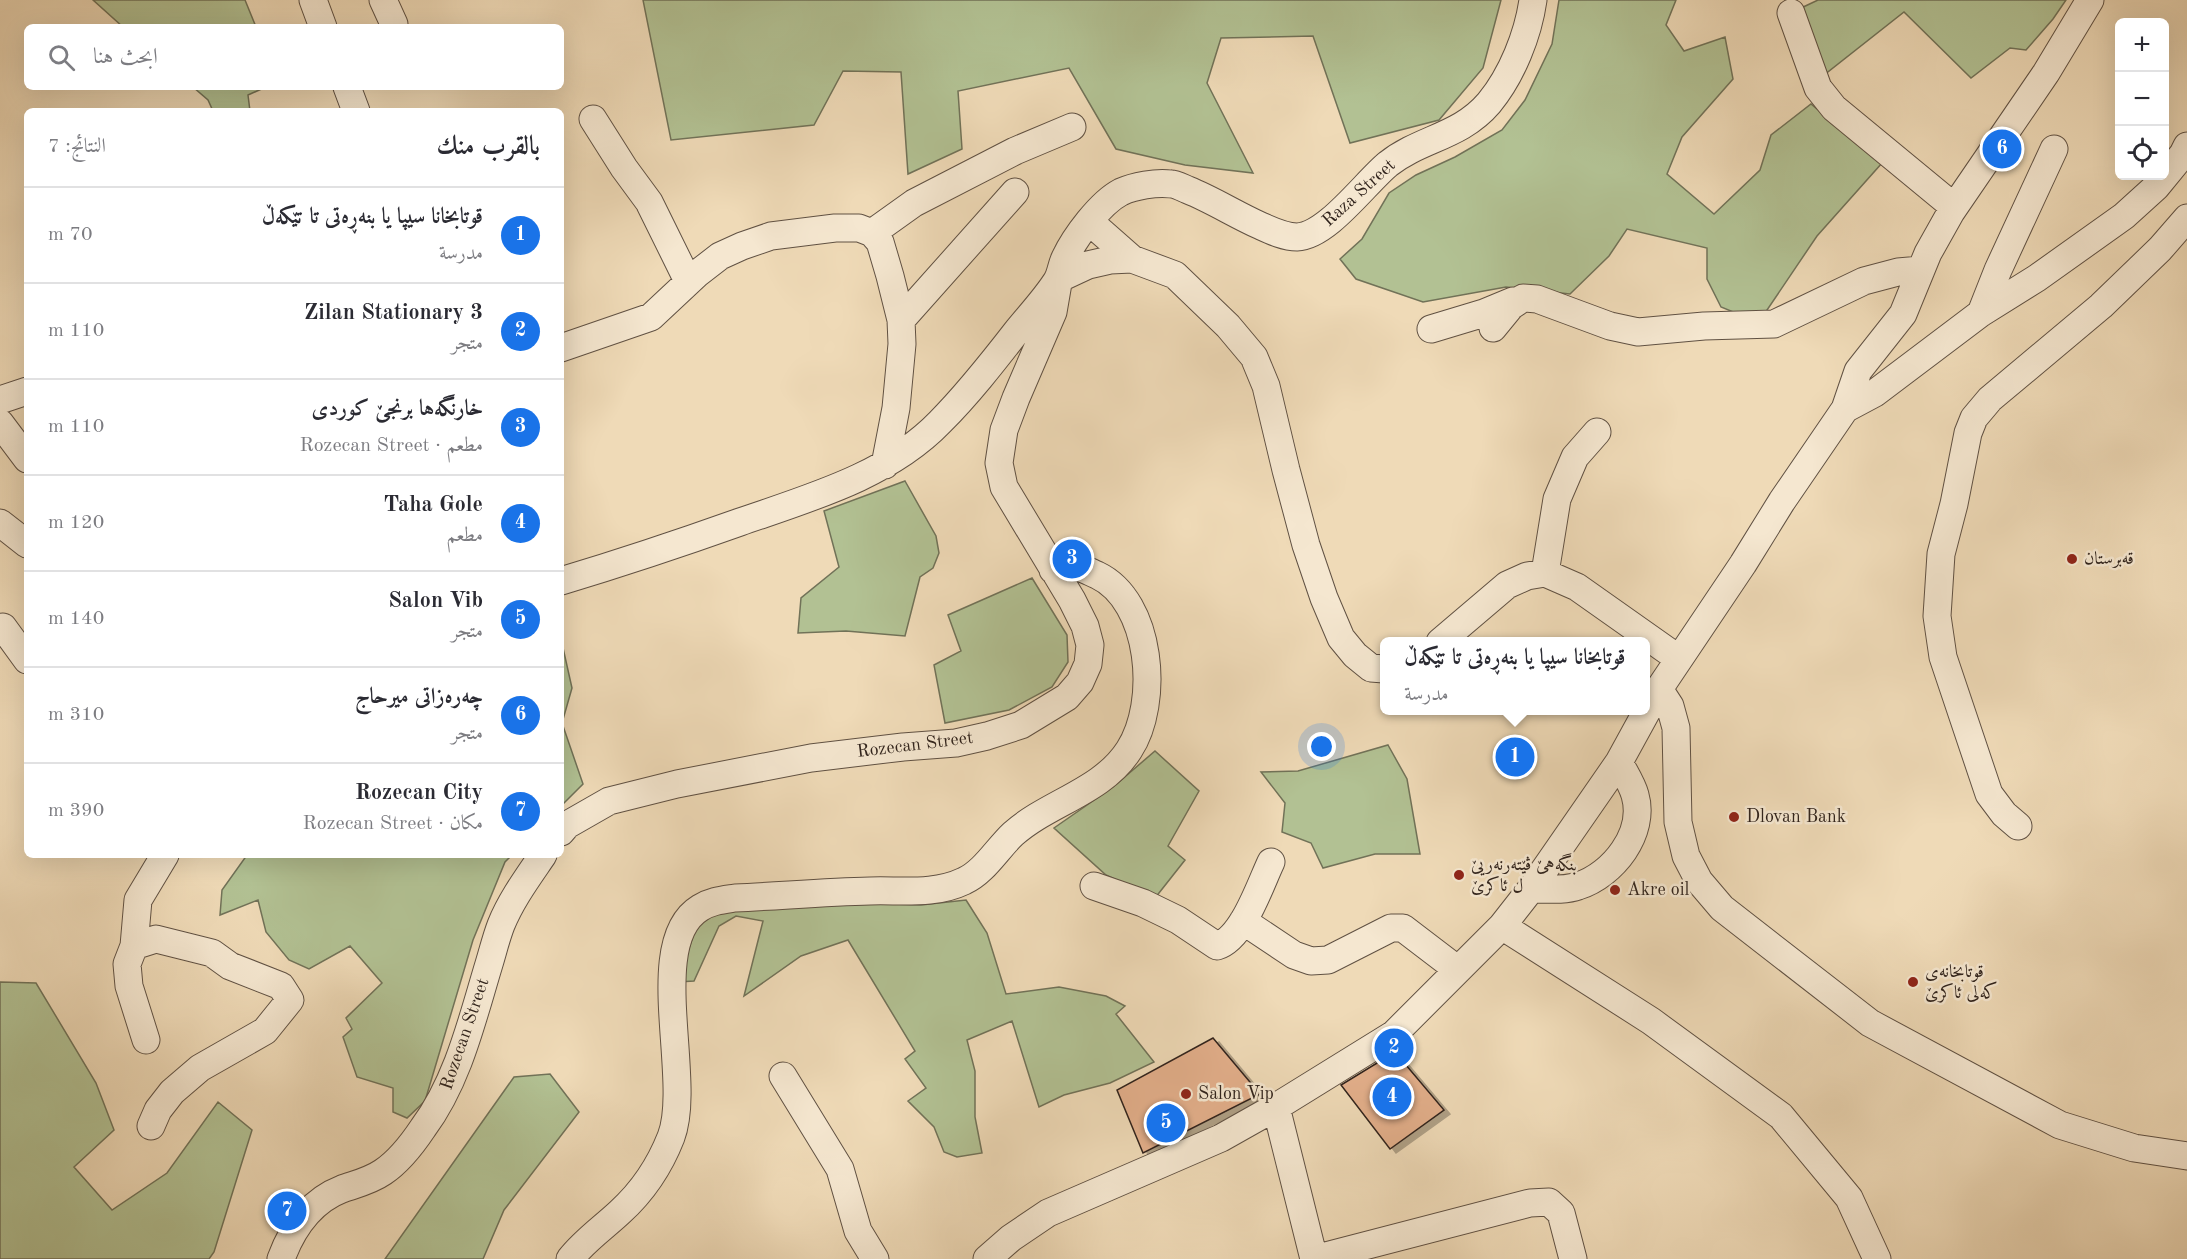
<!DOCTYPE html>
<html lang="ar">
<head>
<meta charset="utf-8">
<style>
  body { margin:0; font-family:"Old Standard TT",Amiri,serif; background:#f7f7f7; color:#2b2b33; direction:rtl }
  .controls { position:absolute; right:18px; top:18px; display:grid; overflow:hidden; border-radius:9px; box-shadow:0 6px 24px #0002 }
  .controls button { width:54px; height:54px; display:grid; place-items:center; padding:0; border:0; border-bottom:2px solid #e1e1e2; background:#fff; color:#2b2b33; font:30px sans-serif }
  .you { position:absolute; left:1322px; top:747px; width:21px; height:21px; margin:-15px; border:4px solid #fff; border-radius:50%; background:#1a73e8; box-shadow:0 0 0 9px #1a73e833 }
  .badge { display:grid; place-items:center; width:39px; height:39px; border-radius:50%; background:#1a73e8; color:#fff; font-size:20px; font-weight:700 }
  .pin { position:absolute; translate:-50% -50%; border:3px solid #fff; box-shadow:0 2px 6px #0006 }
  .popup { position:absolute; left:1380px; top:637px; width:270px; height:78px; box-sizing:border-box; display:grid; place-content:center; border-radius:9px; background:#fff; filter:drop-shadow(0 2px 4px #0005); font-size:20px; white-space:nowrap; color:#7c7c81 }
  .popup b { font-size:22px; color:#2b2b33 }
  .popup::after { content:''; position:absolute; left:50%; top:100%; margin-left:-12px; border:12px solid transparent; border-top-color:#fff }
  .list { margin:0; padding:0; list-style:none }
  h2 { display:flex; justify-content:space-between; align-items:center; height:78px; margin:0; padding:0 24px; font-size:26px }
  h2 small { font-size:20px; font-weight:400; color:#7c7c81 }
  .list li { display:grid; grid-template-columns:39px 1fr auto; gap:18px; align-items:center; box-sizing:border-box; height:96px; padding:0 24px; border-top:2px solid #e1e1e2 }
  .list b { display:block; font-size:22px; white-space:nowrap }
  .list p { margin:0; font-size:20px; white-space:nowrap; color:#7c7c81 }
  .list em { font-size:20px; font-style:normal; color:#7c7c81 }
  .icon { flex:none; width:33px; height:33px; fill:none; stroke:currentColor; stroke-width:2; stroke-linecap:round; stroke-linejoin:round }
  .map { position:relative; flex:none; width:2187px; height:1259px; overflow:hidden; direction:ltr }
  .search { position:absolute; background:#fff; box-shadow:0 6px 24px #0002; left:24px; top:24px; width:540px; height:66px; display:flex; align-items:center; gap:15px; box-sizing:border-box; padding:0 21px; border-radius:9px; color:#7c7c81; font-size:22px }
  .panel { position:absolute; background:#fff; box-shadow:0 6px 24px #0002; left:24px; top:108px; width:540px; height:750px; border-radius:9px; direction:rtl }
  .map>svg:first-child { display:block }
  .green { fill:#b2c193; stroke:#717258; stroke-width:1.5 }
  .building { fill:#e3af8b; stroke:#30231c; stroke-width:1.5; filter:url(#shadow) }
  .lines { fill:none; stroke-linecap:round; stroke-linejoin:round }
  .minor-casing { stroke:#605143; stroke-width:29 }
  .minor { stroke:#f5e7d0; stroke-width:27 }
  .poi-dot { fill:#8f2418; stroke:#f5e7d0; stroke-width:2 }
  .labels { text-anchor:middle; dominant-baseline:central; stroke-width:5; stroke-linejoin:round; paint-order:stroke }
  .street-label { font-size:18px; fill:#30231c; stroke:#f5e7d0 }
  .poi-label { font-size:18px; fill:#30231c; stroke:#f5e7d0; text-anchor:start }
</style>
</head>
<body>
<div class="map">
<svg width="2187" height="1259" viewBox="0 0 2187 1259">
  <defs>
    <filter id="shadow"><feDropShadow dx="6" dy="4" stdDeviation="0" flood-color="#0004"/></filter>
  </defs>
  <rect width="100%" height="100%" fill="#efdab7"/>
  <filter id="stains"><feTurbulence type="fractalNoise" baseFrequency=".00333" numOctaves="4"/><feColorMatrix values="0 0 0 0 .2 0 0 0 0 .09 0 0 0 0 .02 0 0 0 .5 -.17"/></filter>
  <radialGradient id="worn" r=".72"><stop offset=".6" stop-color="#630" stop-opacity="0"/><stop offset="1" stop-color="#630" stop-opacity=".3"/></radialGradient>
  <!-- green -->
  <path class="green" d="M93,0H245L256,27H123Z
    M643,0H1501L1483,68L1439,120L1350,143L1313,36L1221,38L1207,83L1253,173L1185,165L1116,149L1069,68L958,91L962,149L908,174L901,72L843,71L814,125L671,140Z
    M1559,0H1676L1666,25L1684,51L1725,37L1733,79L1682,137L1667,174L1714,214L1760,170L1771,135L1811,104L1882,163L1817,236L1765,313L1743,316L1721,307L1707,279V248L1627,229L1609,256L1570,294L1506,287L1423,302L1356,279L1340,259L1362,239L1389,193L1416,175L1455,157L1502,130L1525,100L1552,44Z
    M1818,0H2066L2053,19L2026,50L2010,48L1971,78L1904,12L1824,75L1799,9Z
    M193,87H266L248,95L250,111H213L208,100Z
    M905,481L936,536L939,553L933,568L920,577L905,636L846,631L798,633L801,598L839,567L824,511Z
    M1032,578L1067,635L1068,662L1052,687L1009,710L945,723L934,665L961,651L948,615Z
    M561,639L572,688L562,723L583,784L561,806Z
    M1388,745L1407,779L1420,854H1375L1323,868L1311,843L1282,832L1285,803L1261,772L1298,771Z
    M1155,751L1199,791L1168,846L1185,860L1155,898L1106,875L1054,828L1113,787Z
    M247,855H512L505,862L473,940L425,1101L407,1118L393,1112V1088L357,1077L343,1037L352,1029L346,1018L382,983L350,946L309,969L289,960L266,932L258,900L220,915L222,890Z
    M966,900L987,933L1006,994L1059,987L1106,996L1125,1006L1116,1014L1154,1062L1110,1083L1064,1095L1039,1107L1012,1021L967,1040L975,1071V1117L982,1153L957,1157L944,1152L934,1127L908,1101L926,1088L905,1059L915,1051L848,940L801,956L744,996L763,921L736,916L719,926L694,981L678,982L698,921L715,910L864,903L921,905Z
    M0,982L36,983L96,1083L114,1130L74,1167L112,1210L167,1173L218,1102L252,1130L214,1252L209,1259H0Z
    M550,1074L579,1112L504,1210L483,1259H385L514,1077Z"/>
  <!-- building -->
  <path class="building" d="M1213,1038L1260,1094L1143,1153L1117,1090Z
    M1395,1052L1444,1110L1390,1149L1341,1085Z"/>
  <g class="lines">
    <!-- minor casing -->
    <g class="minor-casing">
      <path id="minor" d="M313,0L323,27
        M383,0L394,24L393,27
        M1791,13L1818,88L1834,108L1954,207
        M347,87L356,111
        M593,119L624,168L649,202L688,281
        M1090,222L1132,259
        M872,233L914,203L1015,151L1072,127
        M1058,279L1088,265L1110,260L1132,259L1175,275L1228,326L1254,357L1266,386L1286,470L1306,545L1324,598L1341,638L1355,655L1371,668L1384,669
        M1981,313L1998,270L2054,149
        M901,320L1015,192
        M1493,328L1511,306L1523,298L1537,299L1610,326L1638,332L1704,326L1774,324L1864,281L1898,272L1921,270
        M1431,329L1484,313L1513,301
        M561,348L651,317L698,273L720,256L742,246L771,236L835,228H859L872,233L880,242L890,276L901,320L902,344L896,408L885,465
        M0,400L27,391
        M1845,409L1875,393L1981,313L2037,278L2124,216L2156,187L2183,154L2187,146
        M0,423L27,459
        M0,523L27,544
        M1545,573L1557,499L1575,457L1597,432
        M561,581C621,563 681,543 740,522C809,498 888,476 940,422C968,394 993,362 1017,331C1030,315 1045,299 1056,282C1061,275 1061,266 1065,258C1075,237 1100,203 1121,192C1134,186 1156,182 1171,184C1176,184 1183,188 1188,190C1213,200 1236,215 1261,226C1272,231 1285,237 1297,237C1327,236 1365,183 1388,164C1421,138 1460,137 1489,103C1512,75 1528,35 1533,0
        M3,627L27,660
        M1440,642L1507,585L1527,576L1545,573L1577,587L1679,659
        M1659,689L1670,706L1676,728L1678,822L1686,856L1699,881L1722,908L1870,1023L2060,1125L2134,1148L2187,1156
        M2018,826L2004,814L1989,794L1943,657L1937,616L1941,554L1954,504L1968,433L1974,418L1990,399L2101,306L2160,249L2187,218
        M561,832L567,825L609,801L677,784L811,758L903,747L956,743L987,736L1021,725L1067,697L1080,682L1088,664L1090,645L1085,626L1072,600L1004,487L999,463L1004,430L1016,398L1053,312L1058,283
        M1094,886L1143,903L1178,920L1217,946C1243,938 1260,885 1271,862
        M1531,889C1546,889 1564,891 1578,886C1613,875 1646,833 1635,795C1632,784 1624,772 1619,762
        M1243,921L1294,955L1311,961L1328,960L1391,928H1403L1458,970
        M1502,926L1651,1021L1781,1116L1849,1198L1877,1259
        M134,946L127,964L129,986L146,1040
        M783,1076L840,1169L858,1231L875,1259
        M1276,1107L1314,1259
        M151,1126L158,1110L172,1092L200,1068L265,1031L290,1000L281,986L230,966L212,953L156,939L134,946L138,900L165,855
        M281,1259C292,1229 311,1201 342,1189C356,1184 370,1181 383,1172C398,1162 413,1143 423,1128C458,1081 472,1020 489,964C493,951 496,938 501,925C511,900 528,877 543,855
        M570,1259C585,1240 603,1228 620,1212C642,1192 660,1165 671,1137C693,1080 644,942 700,908C711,901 722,900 735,898C780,896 825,892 870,891C902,890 935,895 964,881C984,872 997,849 1013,834C1049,802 1102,792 1129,750C1160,703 1152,601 1097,575C1092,573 1085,569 1080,568C1072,567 1061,570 1053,570
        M987,1259L1011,1238L1048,1213L1221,1138L1276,1107L1394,1034L1502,926L1531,889L1619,762L1659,689L1743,564L1782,501L1845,409L1858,371L1903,314L1928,253L1951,212L2046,73L2090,0
        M1314,1259L1530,1203L1549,1202L1561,1213L1573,1259"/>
    </g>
    <!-- minor -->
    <use href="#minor" class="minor"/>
  </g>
  <!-- markers -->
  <g class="poi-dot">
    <circle cx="2072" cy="559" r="6"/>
    <circle cx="1734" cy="817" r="6"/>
    <circle cx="1459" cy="875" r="6"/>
    <circle cx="1615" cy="890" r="6"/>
    <circle cx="1913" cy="982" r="6"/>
    <circle cx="1186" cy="1094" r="6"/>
  </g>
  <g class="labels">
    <!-- street labels -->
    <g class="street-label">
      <text transform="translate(1359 193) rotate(-42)">Raza Street</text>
      <text transform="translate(915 745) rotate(-7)">Rozecan Street</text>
      <text transform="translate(465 1034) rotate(-71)">Rozecan Street</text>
    </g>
    <!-- poi labels -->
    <g class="poi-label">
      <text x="2084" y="559">قەبرستان</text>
      <text x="1746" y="817">Dlovan Bank</text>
      <text x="1471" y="865">بنگەهێ ڤێتەرنەریێ<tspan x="1471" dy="21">ل ئاکرێ</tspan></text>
      <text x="1627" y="890">Akre oil</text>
      <text x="1925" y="972">قوتابخانەی<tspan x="1925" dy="21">کەلی ئاکرێ</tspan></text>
      <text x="1198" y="1094">Salon Vip</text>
    </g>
  </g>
  <rect width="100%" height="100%" filter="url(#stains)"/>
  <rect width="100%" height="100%" fill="url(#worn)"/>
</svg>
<div class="controls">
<button>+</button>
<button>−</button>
<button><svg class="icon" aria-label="locate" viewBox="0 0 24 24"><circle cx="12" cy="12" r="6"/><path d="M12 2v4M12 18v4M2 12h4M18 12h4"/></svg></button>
</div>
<div class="you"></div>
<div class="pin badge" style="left:1515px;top:757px">1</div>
<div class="popup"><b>قوتابخانا سیپا یا بنەڕەتی تا تێکەڵ</b>مدرسة</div>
<div class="pin badge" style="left:1394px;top:1048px">2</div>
<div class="pin badge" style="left:1072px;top:559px">3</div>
<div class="pin badge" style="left:1392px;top:1097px">4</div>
<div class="pin badge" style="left:1166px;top:1123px">5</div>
<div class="pin badge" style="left:2002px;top:149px">6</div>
<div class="pin badge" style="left:287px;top:1211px">7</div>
<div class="search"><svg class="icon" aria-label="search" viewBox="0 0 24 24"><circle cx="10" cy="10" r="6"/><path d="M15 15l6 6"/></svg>ابحث هنا</div>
<section class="panel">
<h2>بالقرب منك<small>النتائج: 7</small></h2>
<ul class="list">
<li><span class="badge">1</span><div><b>قوتابخانا سیپا یا بنەڕەتی تا تێکەڵ</b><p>مدرسة</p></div><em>70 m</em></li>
<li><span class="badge">2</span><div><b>Zilan Stationary 3</b><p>متجر</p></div><em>110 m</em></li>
<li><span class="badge">3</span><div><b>خارنگەها برنجێ کوردی</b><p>مطعم · Rozecan Street</p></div><em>110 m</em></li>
<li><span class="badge">4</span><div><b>Taha Gole</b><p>مطعم</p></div><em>120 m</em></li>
<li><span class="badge">5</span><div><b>Salon Vib</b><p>متجر</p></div><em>140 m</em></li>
<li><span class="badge">6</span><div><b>چەرەزاتی میرحاج</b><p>متجر</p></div><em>310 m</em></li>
<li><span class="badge">7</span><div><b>Rozecan City</b><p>مكان · Rozecan Street</p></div><em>390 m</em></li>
</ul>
</section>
</div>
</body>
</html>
